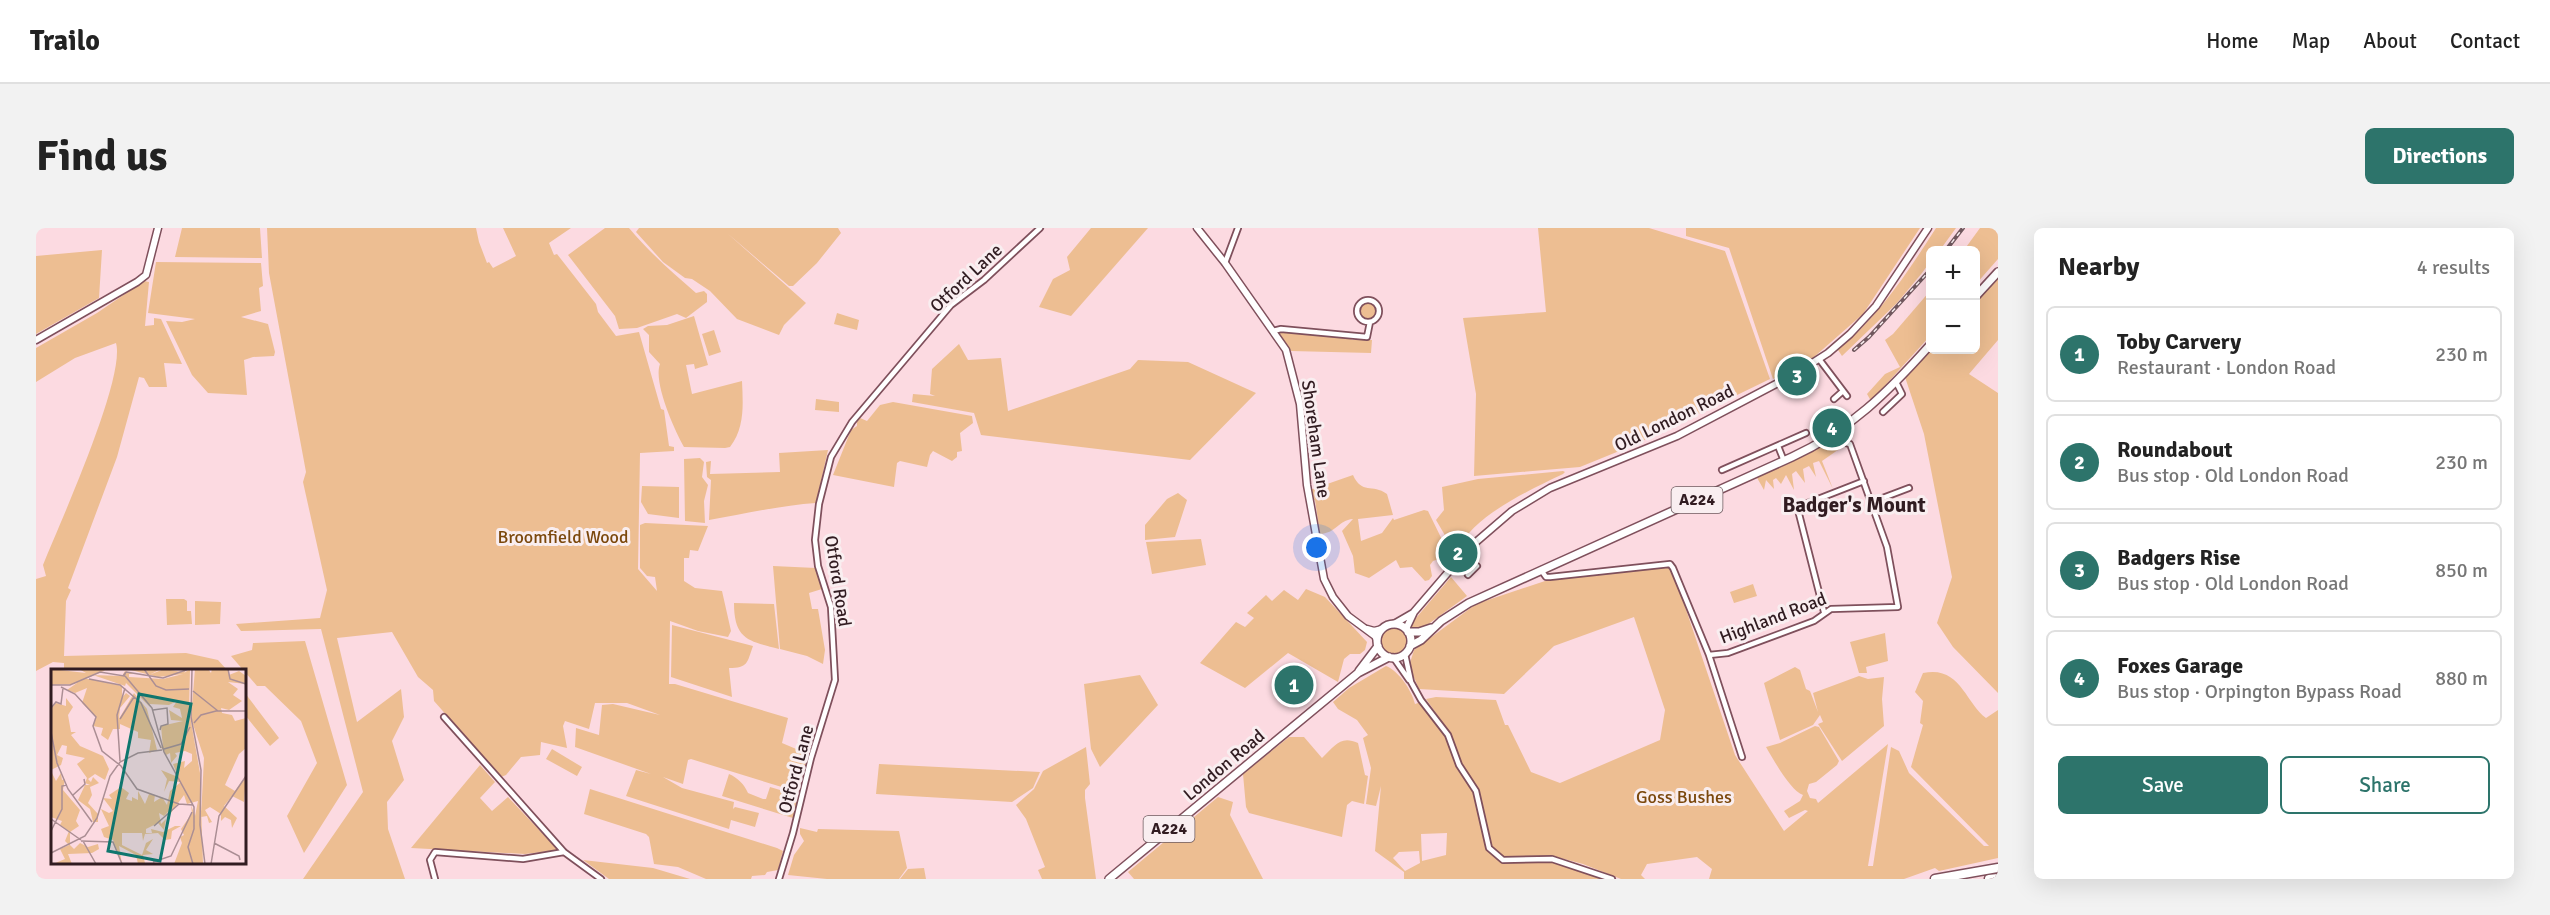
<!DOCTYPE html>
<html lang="en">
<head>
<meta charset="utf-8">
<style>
  body { margin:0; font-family:Signika,sans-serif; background:#f2f2f2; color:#222 }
  .controls { position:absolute; right:18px; top:18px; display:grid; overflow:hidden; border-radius:9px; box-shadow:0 6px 24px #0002 }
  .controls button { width:54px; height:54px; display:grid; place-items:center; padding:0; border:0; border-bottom:2px solid #e0e0e0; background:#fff; color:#222; font:30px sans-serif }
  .you { position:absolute; left:1281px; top:320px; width:21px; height:21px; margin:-15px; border:4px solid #fff; border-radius:50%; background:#1a73e8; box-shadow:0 0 0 9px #1a73e833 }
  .badge { display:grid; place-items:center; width:39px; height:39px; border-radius:50%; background:#2d746b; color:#fff; font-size:20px; font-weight:700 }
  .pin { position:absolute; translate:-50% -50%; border:3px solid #fff; box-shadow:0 2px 6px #0006 }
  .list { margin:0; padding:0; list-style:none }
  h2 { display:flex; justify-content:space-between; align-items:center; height:78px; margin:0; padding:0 24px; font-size:26px }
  h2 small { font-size:20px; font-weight:400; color:#767676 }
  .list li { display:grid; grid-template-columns:39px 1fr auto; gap:18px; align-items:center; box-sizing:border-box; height:96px; margin:0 12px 12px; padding:0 12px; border:2px solid #e0e0e0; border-radius:9px }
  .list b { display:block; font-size:22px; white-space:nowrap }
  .list p { margin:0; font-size:20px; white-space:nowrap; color:#767676 }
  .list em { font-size:20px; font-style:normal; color:#767676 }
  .actions { display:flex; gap:12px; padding:18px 24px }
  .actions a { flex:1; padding:14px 0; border:2px solid #2d746b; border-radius:9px; text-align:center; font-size:21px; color:#2d746b }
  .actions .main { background:#2d746b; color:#fff }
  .map { position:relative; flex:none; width:1962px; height:651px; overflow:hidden; border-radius:9px }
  header { display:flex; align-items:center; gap:36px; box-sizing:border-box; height:84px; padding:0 30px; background:#fff; border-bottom:2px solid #e0e0e0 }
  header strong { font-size:28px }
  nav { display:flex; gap:33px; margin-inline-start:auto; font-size:21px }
  .intro { display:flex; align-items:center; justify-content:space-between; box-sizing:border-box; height:144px; padding:0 36px }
  h1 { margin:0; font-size:42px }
  .button { padding:15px 27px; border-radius:9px; background:#2d746b; color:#fff; font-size:21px; font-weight:700 }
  main { display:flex; gap:36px; padding:0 36px }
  aside { flex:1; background:#fff; border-radius:9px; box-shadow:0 6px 24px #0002 }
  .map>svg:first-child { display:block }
  .green { fill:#edbe92; fill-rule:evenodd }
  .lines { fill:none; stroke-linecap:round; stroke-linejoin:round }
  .street-casing { stroke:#7f505c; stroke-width:8 }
  .secondary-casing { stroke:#7f505c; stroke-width:9 }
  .primary-casing { stroke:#7f505c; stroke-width:10 }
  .highway-casing { stroke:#7f505c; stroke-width:11 }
  .street { stroke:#fff; stroke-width:4.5 }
  .secondary { stroke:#fff; stroke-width:6 }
  .primary { stroke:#fff; stroke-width:7 }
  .highway { stroke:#fff; stroke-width:8 }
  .rail-casing { stroke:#71585e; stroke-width:4 }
  .rail { stroke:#f9eef0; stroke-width:1.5; stroke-dasharray:4.5; stroke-linecap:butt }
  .labels { text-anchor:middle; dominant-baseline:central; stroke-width:6; stroke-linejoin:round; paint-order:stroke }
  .shield { fill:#f9eef0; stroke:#6d5b5f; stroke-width:1.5 }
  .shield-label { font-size:16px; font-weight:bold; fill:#311c21 }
  .street-label { font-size:18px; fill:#311c21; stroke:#f9eef0 }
  .park-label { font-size:18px; fill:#7b480c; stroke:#f9eef0 }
  .quarter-label { font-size:21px; font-weight:bold; fill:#311c21; stroke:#f9eef0 }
  .inset-road { fill:none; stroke:#ab8e94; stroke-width:1.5 }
  .view { fill:#0f766e; fill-opacity:0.15; stroke:#0f766e; stroke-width:3 }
  .inset-edge { fill:none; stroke:#311c21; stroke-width:3 }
</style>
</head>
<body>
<header>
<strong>Trailo</strong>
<nav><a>Home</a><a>Map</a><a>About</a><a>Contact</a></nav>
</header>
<div class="intro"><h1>Find us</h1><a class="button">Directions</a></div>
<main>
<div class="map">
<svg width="1962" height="651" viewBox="0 0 1962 651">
  <rect width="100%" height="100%" fill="#fcdae1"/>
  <!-- green -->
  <path class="green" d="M146,0H224L226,30L139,29Z
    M231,0H440L443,14L451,35L453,34L457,40L480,28L467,0H535L513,15L518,27L521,26L560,76L562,84L580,108L603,104L625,181L628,182L633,218L638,219V223L604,225L602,341L621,363L619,349L611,348L604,340V297L609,295L672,298L662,323L654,322L653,330H648V353L659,360L686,363L695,403L692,409L662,403L634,393L633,456H639L752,490L746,515L772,526L762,564L655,531L652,532L647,556L627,549L646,560L698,574L697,581L699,579L723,585L719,599L695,592L693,601L590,568L600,542L615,546L539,519L540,500L563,507L566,477L577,476L624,487L591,475H559L553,501L529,493L527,498L531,520L505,514L504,527L485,529L470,547L465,549L398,473L397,462L382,449L356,404L301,410L321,494L365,461L368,489L356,513L368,552L351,574L352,601L369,651H267L327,564L285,401L205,403L200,396L284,390L291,362L267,254L270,244L233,45Z
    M569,0H593C613,24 637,45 660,65L668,63L671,66V74L650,90L641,86L601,100L583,101L579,88L532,27Z
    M603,0H802L805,5L781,35L757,58H753L691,5L770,75L748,97L743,107L701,91L674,63L656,51L649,50L627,34L600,4Z
    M1055,0H1112L1035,88L1003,79L1017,51L1034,42L1031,29Z
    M1502,0H1613L1689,23L1734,151L1598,217L1544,239L1438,248L1440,166L1427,90L1510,84Z
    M1650,0H1884L1827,86L1778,129L1737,151L1693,20L1650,8Z
    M1900,0H1920L1904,22H1894V34L1886,45L1861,75L1806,128L1802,122C1843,88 1872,44 1900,0Z
    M1944,0H1962V31L1940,56V22H1928Z
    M66,22L63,70L0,106V28Z
    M120,34L225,35L227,58L223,60L225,83L205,89L232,96L239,124L238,128L217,129L208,132L211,167L172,165L156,147L130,93L146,94L159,91L112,85Z
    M1962,50V112L1933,146L1962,165V465L1917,419L1901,395L1916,349L1888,206L1869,149L1895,122H1940V74Z
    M108,53L113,54L109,98L118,97V90L125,91L146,136L128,135L131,159H113L108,150L103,149L81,229L32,360L35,362L30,373L28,428L150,425L182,432L191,442H28V435L17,434L0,443V351L10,348L7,337C23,297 90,150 80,115L39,130L0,154V120L61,85Z
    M1894,63V108L1835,173L1831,166L1849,146L1864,139L1849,112L1857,106Z
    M1323 83a9 9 0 1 1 18 0a9 9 0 1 1-18 0Z
    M801,85L823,92L821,102L798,96Z
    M658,88L672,137L659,141L658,136L650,137L656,166L706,153C707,177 709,199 694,219L689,220L648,219C638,201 617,154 624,136L613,124V107L607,101L612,98L631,97Z
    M678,102L685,124L673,128L666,106Z
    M1241,102L1312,108L1316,112H1336L1335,125L1255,123Z
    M923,116L932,132L965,130L972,183L1094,141L1102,132L1152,134L1220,165L1154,232L945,207L938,185L876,174L877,166L899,168L894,166L896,141Z
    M780,171L803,174V184L779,182Z
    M857,174L936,188L937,195L924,205L926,223L921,224V229L916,233L897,223L894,227L891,239L864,233L861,235L858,259L797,247L815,202L821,198V194L824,190L831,193L844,177Z
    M1799,210L1804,217H1809L1786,233L1797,261L1783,233L1777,235L1780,249L1773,238L1767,241L1769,255L1760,243L1756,246L1758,262L1750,247L1745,256L1740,250L1737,252L1738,261L1730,252L1728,262L1720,248Z
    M792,222L780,275C747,277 708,286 673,292L675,252L671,249L670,234L675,233L674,246L744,244L743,225Z
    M664,230L668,234L666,249L672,257L668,273L669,295L649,293L648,231Z
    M1527,243L1529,244L1527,246C1496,261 1436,288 1423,321H1417L1400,292L1408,282L1406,259L1442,251Z
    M1317,247C1326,267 1336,255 1351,266L1357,287L1322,291L1325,313L1346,305L1357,290L1358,292L1388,282L1392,283L1415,330L1409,336L1403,331L1397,333L1394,337L1396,348L1393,352L1389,353L1376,339L1364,340L1360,332L1333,350L1319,345L1317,328L1306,303L1317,291C1302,292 1301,305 1284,306L1279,272L1276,273L1274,262Z
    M606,258L643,259V290L612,286L605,274Z
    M1142,265L1151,272L1139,309L1109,312V297L1131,271Z
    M1165,311L1170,337L1116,346L1110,314Z
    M1635,337L1699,527L1748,603L1772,583L1769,582L1753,590L1748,583L1764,573L1767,567C1754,562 1737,531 1730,519L1744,515L1779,498L1783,499L1803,533L1801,537L1780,554L1773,556L1771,563L1774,570L1780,571L1782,575L1852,516L1832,638H1837L1855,519L1863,523L1873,545L1948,618H1953L1875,539L1887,497L1884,495L1887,473L1879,464L1887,445C1924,437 1929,474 1950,490L1962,482V630L1903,643L1899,640L1868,651H1673L1676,641L1661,629L1611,636L1605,647L1609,651H1585L1547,636L1517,628L1468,630L1456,620L1443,562L1426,536L1414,505L1390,471L1400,469L1460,472L1469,497H1472L1495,544L1524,555L1624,512L1629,482L1598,389L1518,418L1468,466L1383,461L1373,438L1378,422L1440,376L1509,353Z
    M737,338L780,340L786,361L773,365L776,381H782L789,422L787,436L771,428L744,421Z
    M1415,349L1431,368L1387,400L1374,401V397Z
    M1717,356L1721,368L1698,375L1694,364Z
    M1270,361L1289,369L1331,414L1329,422L1324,426H1314L1308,431L1302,454L1252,425L1209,460L1164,435L1200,394L1209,399L1218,390L1211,385L1230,367L1236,373L1248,362L1262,372Z
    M130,371H148L151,373V383H155L156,396L131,397Z
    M159,373L185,374L184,396L159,397Z
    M698,375L738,376L743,421C713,413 698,412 698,375Z
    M636,397L717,418C711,435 712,440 693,440L696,469L635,449Z
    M1344 413a14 14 0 1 1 28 0a14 14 0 1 1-28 0Z
    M1849,405L1852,433L1830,439L1831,445H1823L1814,414Z
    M269,413L311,557L268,625L251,588L281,535L265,493L229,458H221L195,428L216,422L217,415Z
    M1350,438C1363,443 1376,463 1379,476L1385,474L1410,508L1421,539L1438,563L1452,620C1468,644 1493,629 1516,633C1534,637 1553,645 1570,651H1368V644L1339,623L1345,558L1340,578L1330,576L1335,540L1327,510L1332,507L1321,492L1302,481L1297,474L1313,460ZM1411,605L1410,627L1386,633L1385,606ZM1383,623L1384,635L1369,643L1357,630L1363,624Z
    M1759,439L1764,442L1770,461L1774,463L1782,484L1777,465L1823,448L1832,451L1848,449L1846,471L1848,498L1806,533L1782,496L1787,494L1784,487L1777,497L1744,512L1728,455Z
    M1104,447L1122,477L1064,539L1055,521L1048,456Z
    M209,465L243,510L234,518L209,487Z
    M1253,509H1268L1286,530C1299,518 1304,507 1322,515L1329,547L1332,548L1328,576L1316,573L1311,577L1306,609L1213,585L1210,579L1207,546Z
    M1050,519L1054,556L1049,562V570L1060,651H1006L1002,642L1009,639L990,591L980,577L998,561L1007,543Z
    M516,521L546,539L541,548L510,531Z
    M843,536L1004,544L997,560L976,574L840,566Z
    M444,537L459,554L444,570L456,583L472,569L522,622L489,626L375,620Z
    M693,546C702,550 708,556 712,565L727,571H730L734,559L761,567L759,589L757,590L686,568Z
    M554,561L741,620L747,623L742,642L731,644L729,647L716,648L715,651H670L642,639L618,636L613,609L610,606L548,586Z
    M1182,569L1197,574L1194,587L1227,651H1098L1092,644Z
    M764,600L781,604L782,601L863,603L871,640L863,651H791L752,647L758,627L768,613L764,606Z
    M547,632L617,640L654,651H573Z
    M888,640L890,651H864L872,641Z"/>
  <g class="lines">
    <!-- street casing -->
    <g class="street-casing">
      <path id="street" d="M1189,35L1202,0
        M1321 83a11 11 0 1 1 22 0a11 11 0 1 1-22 0Z
        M1237,103L1245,101L1331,109L1334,94
        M1783,131L1811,168
        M1798,171L1807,163
        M1847,184L1866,166L1860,154
        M1742,218L1748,233
        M1686,242L1770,205
        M1836,274L1873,260
        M1425,330L1436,343
        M1505,342L1510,349H1514L1634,336L1637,340L1673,427L1692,425L1778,393L1795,381L1862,379L1851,319L1814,216L1806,214L1801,205
        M1432,347L1441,338
        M1788,384L1762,282L1764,278L1828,253
        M1369,426L1375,454L1385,472L1412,507L1423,537L1440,563L1453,620L1467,632L1516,631L1576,651
        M1673,427L1706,529
        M1357,429L1373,452
        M408,489L528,624L565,651
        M399,651L394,632L399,624L487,631L528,624
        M743,651L757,605L775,530L799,452L795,379L782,338L779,312L783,276L795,229L816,194L915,77L948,52L1004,0"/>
    </g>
    <!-- secondary casing -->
    <g class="secondary-casing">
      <path id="secondary" d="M1161,0L1189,35L1250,122L1264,176L1271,257L1288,351L1297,369L1312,388L1339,408L1341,412
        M0,112L101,54L110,47L122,0
        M1358,396L1377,385
        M1331,401L1338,403L1346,401
        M1370,401L1378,384L1433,320L1476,283L1514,260L1641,208L1759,146L1792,125L1814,106L1840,78L1892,0"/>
    </g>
    <!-- primary casing -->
    <g class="primary-casing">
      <path id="primary" d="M1940,68L1962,44
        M1341 413a17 17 0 1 1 34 0a17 17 0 1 1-34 0Z
        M1372,404H1383L1395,400
        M1374,418L1385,412L1405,393L1433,375L1756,229C1813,203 1853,163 1894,117
        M1323,443L1342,418
        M1073,651L1322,445L1353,429"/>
    </g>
    <!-- highway casing -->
    <g class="highway-casing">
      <path id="highway" d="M1899,651L1962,640
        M1953,651L1962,650"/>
    </g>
    <!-- street -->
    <use href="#street" class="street"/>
    <!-- secondary -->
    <use href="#secondary" class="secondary"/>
    <!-- primary -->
    <use href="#primary" class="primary"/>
    <!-- highway -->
    <use href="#highway" class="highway"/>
    <!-- rail casing -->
    <g class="rail-casing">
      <path id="rail" d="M1910,22L1927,0
        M1818,122L1833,109L1894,42"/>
    </g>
    <!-- rail -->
    <use href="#rail" class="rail"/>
  </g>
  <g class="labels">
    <!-- shield labels -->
    <g class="shield">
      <rect x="1635.5" y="259" width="51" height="26" rx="4.5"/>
      <rect x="1107.5" y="588" width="51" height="26" rx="4.5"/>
    </g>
    <g class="shield-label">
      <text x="1661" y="272">A224</text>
      <text x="1133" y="601">A224</text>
    </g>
    <!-- street labels -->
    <g class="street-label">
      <text transform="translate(930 50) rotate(-43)">Otford Lane</text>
      <text transform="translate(1638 190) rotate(-26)">Old London Road</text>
      <text transform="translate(1280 211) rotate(82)">Shoreham Lane</text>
      <text transform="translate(802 353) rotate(81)">Otford Road</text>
      <text transform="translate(1737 390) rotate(-21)">Highland Road</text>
      <text transform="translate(1188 537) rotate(-40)">London Road</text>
      <text transform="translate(760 541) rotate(-75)">Otford Lane</text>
    </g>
    <!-- park labels -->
    <g class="park-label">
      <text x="527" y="309">Broomfield Wood</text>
      <text x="1648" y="569">Goss Bushes</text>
    </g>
    <!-- quarter labels -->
    <g class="quarter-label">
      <text x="1818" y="277">Badger's Mount</text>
    </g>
  </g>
  <!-- overview -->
  <g transform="translate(15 441)">
    <rect width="195" height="195" fill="#fcdae1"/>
    <path d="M0,0L35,4L28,0L72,2L55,1L23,15L0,16ZM110,0L98,6L113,0L131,3L136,0L133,4L139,0L138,41L149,104L152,195H123L131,174L129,168L133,166L130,160L141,144L140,136L144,147L147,132L136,135L133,126L117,148L118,142L113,147L108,144L110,155L115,150L113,161L107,154L95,160V164H101L100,160L112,163L124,157H130L121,162L120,170L114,171L107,164L94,165L92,172L91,164H71V176L91,186L95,174L102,170L95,181L102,185L92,186L94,194L87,195L85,186L68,177L71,195L62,171L53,168L50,160L58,157L50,140L58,144L62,142L52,129L61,130L58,126L70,118L78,124L75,130L81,132V128L87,131V122L94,135L98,125L104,126L103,133L111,128L116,136L119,122L130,113L118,112L113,123L116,110L110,101L127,108L122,95L134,92L133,99L141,92V85L134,82L124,84L126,87L120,94L119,84L115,86L107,74L112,79L110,57L132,52L120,51L118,41L131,49L129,40L122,38L126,32L118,36L98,35L99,38L75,14L74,17L42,6L71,7L74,2L83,5H78V8L112,10L132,5L107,8L80,1ZM144,0H157L160,4L161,0L177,1L178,6L188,2L195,7V15L177,13L187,20L182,26L191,32L178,41L170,39L171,44L181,46L184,52L195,49V79L188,85L174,116L184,122L195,107L193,133L181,127L173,137L186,149L181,159L180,151L174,148L170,152V145L159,138L154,141L161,153L158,154L156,147L150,148L153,89L140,49ZM33,9L71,17V29L75,24L79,27L69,39L68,50L83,24L96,40L106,81L98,84L100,71L87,69V63L69,55V60H62L57,71L50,66L52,59L42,57L45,48L31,34L36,19L24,24L16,21ZM15,29L22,38L17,46L20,63H25L20,66L29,77L52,87L58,100L54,111L44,105L37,110L40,113L42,108L48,114L39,118L41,126L37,134L47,145V153H42L39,140L27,131L34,116H39L34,114L36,109L26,95L34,89L15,85L16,77L11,76L6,86L12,89L10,96L0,101V40L5,34L15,37ZM0,102L5,112L10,104L11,111L14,110L12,121L29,141L25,152L28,157L19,163V176L23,180L29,174L37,178L47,175L48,180L41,184L17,185L21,195H2L14,190L9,180L18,176L14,172L18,162L9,156L11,152L0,148Z" fill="#edbe92"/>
    <path class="inset-road" d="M93,0L105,17L115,21L138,20M141,0L140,48L150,101L149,156L154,195M177,0L179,10L195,15M75,3L112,9L138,0M74,7L101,39L113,83L143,138V160L137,178L142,195M38,10L69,16L90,34L110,79M0,16H19L49,3L73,7L75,3L72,7M10,18L24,25L45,48L42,57L51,82L70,97L86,120L128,135L142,136M142,22L167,42M0,39L5,33L10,35L12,19M102,41L116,39L117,55L110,57L109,61M69,50L83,28M143,54L150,46L165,42H195M0,63L6,94L17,120L41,153M113,80L130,75L139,58M69,92L66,46L74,19M22,126L34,115L33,110M0,150L30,171M103,157L128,135M0,162L11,140V117L16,116M30,172L62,173L71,195M32,172L45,195M163,174L188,187L189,191M0,184L34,167L46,149L59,107L69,93L87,84L111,81M102,193L120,187L141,143M160,195L168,147L195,107"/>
    <path class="view" d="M88,25L140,35L109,192L57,182Z"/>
    <rect width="195" height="195" class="inset-edge"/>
  </g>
</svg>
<div class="controls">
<button>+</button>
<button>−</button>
</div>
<div class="you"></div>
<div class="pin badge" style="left:1258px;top:457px">1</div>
<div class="pin badge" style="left:1422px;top:325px">2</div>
<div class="pin badge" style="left:1761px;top:148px">3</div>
<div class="pin badge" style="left:1796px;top:200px">4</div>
</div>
<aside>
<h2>Nearby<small>4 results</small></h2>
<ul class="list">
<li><span class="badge">1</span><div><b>Toby Carvery</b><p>Restaurant · London Road</p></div><em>230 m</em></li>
<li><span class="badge">2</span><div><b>Roundabout</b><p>Bus stop · Old London Road</p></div><em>230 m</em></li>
<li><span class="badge">3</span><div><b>Badgers Rise</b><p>Bus stop · Old London Road</p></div><em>850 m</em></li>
<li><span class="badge">4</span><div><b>Foxes Garage</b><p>Bus stop · Orpington Bypass Road</p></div><em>880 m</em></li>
</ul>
<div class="actions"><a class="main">Save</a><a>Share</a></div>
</aside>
</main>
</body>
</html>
